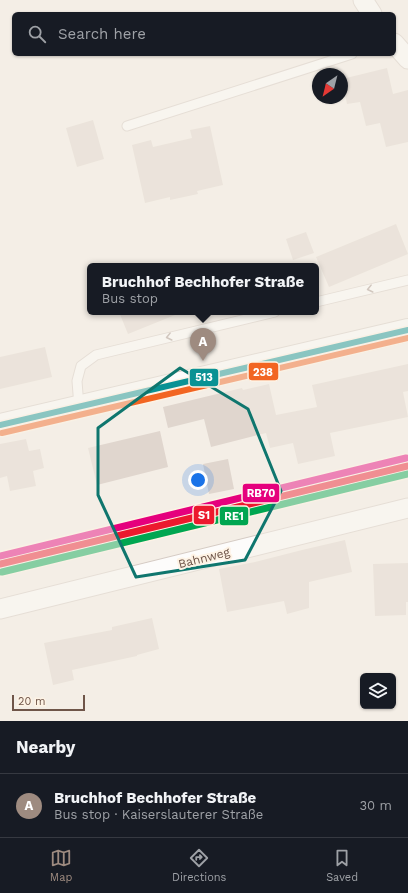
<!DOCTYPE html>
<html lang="en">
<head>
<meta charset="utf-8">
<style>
  body { margin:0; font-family:"Work Sans",sans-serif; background:#20242c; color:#f1f3f6 }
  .controls { position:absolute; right:12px; bottom:12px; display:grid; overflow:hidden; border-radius:6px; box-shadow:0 1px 3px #0004 }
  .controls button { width:36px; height:36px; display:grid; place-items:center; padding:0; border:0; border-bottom:1px solid #363941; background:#171b24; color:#f1f3f6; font:20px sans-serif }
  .compass { position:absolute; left:312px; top:68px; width:36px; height:36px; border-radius:50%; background:#171b24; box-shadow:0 1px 3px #0004; rotate:215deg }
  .scale { position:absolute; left:12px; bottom:10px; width:73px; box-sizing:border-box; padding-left:4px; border:2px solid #6f5549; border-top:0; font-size:11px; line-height:14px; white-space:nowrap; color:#6f5549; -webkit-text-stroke:3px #fef3e5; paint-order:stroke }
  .you { position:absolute; left:198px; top:480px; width:14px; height:14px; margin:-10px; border:3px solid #fff; border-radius:50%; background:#1a73e8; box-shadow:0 0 0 6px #1a73e833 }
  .badge { display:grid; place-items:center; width:26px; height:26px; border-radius:50%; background:#9e8b80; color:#fff; font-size:13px; font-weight:700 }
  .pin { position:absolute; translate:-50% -33px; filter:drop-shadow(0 1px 2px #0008) }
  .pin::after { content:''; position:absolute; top:21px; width:14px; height:12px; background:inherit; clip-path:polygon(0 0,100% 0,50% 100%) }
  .popup { position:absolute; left:87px; top:263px; width:232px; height:52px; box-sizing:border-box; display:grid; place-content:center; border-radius:6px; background:#171b24; filter:drop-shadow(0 1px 3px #0005); font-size:13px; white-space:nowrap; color:#9ea1a6 }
  .popup b { font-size:15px; color:#f1f3f6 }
  .popup::after { content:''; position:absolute; left:50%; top:100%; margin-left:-8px; border:8px solid transparent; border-top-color:#171b24 }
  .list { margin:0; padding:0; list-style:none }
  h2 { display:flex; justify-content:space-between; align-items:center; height:52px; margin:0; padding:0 16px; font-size:17px }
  h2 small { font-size:13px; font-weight:400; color:#9ea1a6 }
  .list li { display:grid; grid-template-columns:26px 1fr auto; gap:12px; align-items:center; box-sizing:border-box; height:64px; padding:0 16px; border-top:1px solid #363941 }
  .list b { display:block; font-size:15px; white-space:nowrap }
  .list p { margin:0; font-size:13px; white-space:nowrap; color:#9ea1a6 }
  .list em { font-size:13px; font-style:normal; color:#9ea1a6 }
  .icon { flex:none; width:22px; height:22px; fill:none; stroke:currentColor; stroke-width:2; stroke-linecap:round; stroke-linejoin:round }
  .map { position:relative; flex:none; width:408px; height:721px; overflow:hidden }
  .search { position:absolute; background:#171b24; box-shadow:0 1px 3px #0004; left:12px; right:12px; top:12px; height:44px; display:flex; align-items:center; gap:10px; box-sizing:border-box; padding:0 14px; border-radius:6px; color:#9ea1a6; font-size:15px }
  .sheet { height:116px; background:#171b24 }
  nav { display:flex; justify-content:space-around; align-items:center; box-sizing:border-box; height:56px; border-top:1px solid #363941; background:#171b24; font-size:11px; color:#9ea1a6 }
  nav a { display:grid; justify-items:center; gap:2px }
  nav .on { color:#9e8b80 }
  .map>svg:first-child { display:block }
  .building { fill:#e0d6ce }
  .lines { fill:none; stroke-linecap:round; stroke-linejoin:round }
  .lane-casing { stroke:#d5cbc4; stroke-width:11 }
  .street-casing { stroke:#d5cbc4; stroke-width:21 }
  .secondary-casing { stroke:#d4cbc3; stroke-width:24 }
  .lane { stroke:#fdfcfb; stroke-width:9 }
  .street { stroke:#fdfcfb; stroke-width:19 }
  .secondary { stroke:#fdfcfb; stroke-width:22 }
  .bus-1-casing { stroke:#fef3e5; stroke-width:9 }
  .bus-2-casing { stroke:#fef3e5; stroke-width:9 }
  .bus-1 { stroke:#0a9294; stroke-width:6 }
  .bus-2 { stroke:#f26522; stroke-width:6 }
  .rail-1-casing { stroke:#fef3e5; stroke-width:10 }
  .rail-2-casing { stroke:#fef3e5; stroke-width:10 }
  .rail-3-casing { stroke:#fef3e5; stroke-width:10 }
  .rail-1 { stroke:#ec192e; stroke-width:7 }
  .rail-2 { stroke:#00a651; stroke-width:7 }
  .rail-3 { stroke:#e5007d; stroke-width:7 }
  .oneway { stroke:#a89890 }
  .marked { fill:none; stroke:#0f766e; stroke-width:3; stroke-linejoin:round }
  .labels { text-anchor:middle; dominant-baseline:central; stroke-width:4; stroke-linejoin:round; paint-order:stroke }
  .street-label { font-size:12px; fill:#6f5549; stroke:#fef3e5 }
  .line-badge { stroke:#fef3e5; stroke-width:1.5 }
  .badge-label { font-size:11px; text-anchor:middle; font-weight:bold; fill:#fff }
</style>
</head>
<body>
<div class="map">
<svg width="408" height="721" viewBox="0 0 408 721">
  <rect width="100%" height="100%" fill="#f4eee6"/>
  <!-- building -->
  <path class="building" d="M387,68L393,94L408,90V142L386,147L380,123L366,126L360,102L347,104L342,79Z
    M93,120L104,159L77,167L66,128Z
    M210,126L223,185L197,191L198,194L170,200V197L145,203L132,145L151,140L153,147L192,138L190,130Z
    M396,224L408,254L329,287L316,257Z
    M306,232L314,253L293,260L286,239Z
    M119,312H180V313L128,334Z
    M45,347L52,377L0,389V357Z
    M408,364V391L403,392L408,417L330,433L335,456L298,464L293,443L270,448L266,433L211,447L204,419L168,428L163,407L242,388L243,390L269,384L276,415L317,407L312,385Z
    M160,431L168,467L97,485L88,448Z
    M26,439L29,451L40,449L44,468L33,471L36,486L10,491L7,476L0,478V444Z
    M228,459L234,489L209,494L203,464Z
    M345,540L352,572L309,582V608L287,614L284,601L227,612L219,569L255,562L302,550Z
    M408,563V602H406V615L375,616L373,564Z
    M152,618L159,649L137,655V656L72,670L74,680L53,685L44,643L112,630V627Z"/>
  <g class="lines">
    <!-- lane casing -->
    <g class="lane-casing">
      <path id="lane" d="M127,126L352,54
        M316,302L408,280
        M79,407L77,381L81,366L96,355L275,312"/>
    </g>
    <!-- street casing -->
    <g class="street-casing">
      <path id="street" d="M363,0L372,14
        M394,43L408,59
        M0,609L408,508"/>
    </g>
    <!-- secondary casing -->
    <g class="secondary-casing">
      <path id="secondary" d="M0,425L408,330"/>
    </g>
    <!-- lane -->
    <use href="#lane" class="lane"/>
    <!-- street -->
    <use href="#street" class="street"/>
    <!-- secondary -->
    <use href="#secondary" class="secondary"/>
    <!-- bus-1 casing -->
    <g class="bus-1-casing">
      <path id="bus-1" d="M0,425L408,330"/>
    </g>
    <!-- bus-2 casing -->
    <g class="bus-2-casing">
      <path id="bus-2" d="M2,433L408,338"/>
    </g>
    <!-- bus-1 -->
    <use href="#bus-1" class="bus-1"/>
    <!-- bus-2 -->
    <use href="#bus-2" class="bus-2"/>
    <!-- rail-1 casing -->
    <g class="rail-1-casing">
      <path id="rail-1" d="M0,564L408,466"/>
    </g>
    <!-- rail-2 casing -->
    <g class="rail-2-casing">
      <path id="rail-2" d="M2,572L408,474"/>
    </g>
    <!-- rail-3 casing -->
    <g class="rail-3-casing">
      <path id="rail-3" d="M0,556L406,458"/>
    </g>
    <!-- rail-1 -->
    <use href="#rail-1" class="rail-1"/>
    <!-- rail-2 -->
    <use href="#rail-2" class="rail-2"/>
    <!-- rail-3 -->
    <use href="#rail-3" class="rail-3"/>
  </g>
  <!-- one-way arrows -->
  <defs><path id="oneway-chevron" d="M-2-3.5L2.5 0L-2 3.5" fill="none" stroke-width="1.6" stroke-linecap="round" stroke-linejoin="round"/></defs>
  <g class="oneway">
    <use href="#oneway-chevron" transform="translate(370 289) rotate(166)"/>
    <use href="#oneway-chevron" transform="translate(169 337) rotate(166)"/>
  </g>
  <!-- marked area -->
  <path d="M0 0H408V721H0ZM180,368L248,409L281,491L245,560L136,577L98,495V428Z" fill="#f4eee6" fill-opacity=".55" fill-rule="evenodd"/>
  <path class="marked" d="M180,368L248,409L281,491L245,560L136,577L98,495V428Z"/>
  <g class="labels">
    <!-- street labels -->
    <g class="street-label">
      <text transform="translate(204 558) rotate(-14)">Bahnweg</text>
    </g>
  </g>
  <g class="line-badge">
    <rect x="248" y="362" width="31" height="19" rx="4" fill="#f26522"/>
    <rect x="189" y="368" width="30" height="19" rx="4" fill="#0a9294"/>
    <rect x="242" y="483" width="38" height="20" rx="4" fill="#e5007d"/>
    <rect x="193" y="505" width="22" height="20" rx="4" fill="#ec192e"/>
    <rect x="219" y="506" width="30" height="20" rx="4" fill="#00a651"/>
  </g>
  <g class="badge-label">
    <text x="263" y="376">238</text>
    <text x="204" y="381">513</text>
    <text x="261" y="497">RB70</text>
    <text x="204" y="519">S1</text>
    <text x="234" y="520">RE1</text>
  </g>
</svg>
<div class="controls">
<button><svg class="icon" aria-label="layers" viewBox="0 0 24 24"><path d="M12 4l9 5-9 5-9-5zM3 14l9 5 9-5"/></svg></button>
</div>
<svg class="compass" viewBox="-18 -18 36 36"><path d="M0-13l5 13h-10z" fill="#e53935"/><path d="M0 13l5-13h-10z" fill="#9ea1a6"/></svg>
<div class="scale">20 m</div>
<div class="you"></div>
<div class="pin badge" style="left:203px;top:361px">A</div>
<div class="popup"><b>Bruchhof Bechhofer Straße</b>Bus stop</div>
<div class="search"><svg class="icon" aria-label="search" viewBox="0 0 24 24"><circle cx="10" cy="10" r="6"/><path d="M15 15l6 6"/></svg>Search here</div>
</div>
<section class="sheet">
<h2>Nearby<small></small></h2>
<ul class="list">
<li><span class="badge">A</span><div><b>Bruchhof Bechhofer Straße</b><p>Bus stop · Kaiserslauterer Straße</p></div><em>30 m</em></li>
</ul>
</section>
<nav>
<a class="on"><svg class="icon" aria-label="map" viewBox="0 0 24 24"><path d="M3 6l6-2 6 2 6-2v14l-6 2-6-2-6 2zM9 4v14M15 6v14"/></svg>Map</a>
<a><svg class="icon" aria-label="directions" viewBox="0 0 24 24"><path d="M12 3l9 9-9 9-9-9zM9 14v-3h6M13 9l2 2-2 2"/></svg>Directions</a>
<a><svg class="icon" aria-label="saved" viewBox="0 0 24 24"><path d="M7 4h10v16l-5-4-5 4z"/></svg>Saved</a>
</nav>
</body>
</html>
